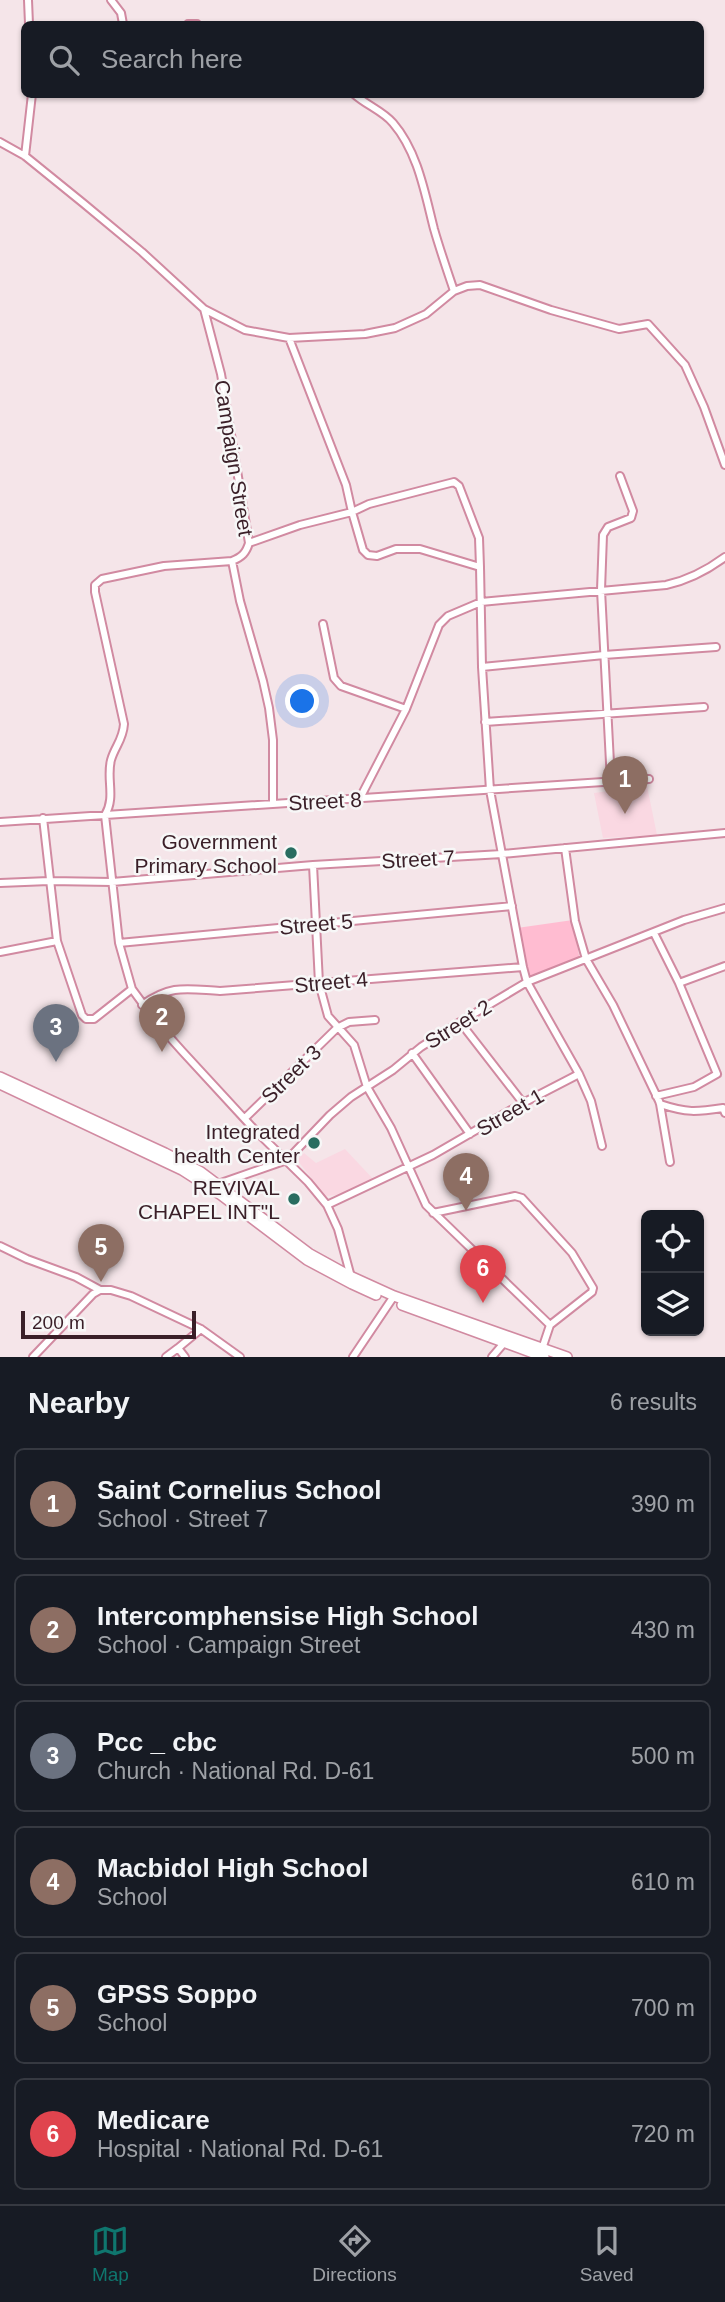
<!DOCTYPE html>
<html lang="en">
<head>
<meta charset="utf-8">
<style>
  body { margin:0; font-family:Arial,sans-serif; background:#242831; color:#f1f3f6 }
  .controls { position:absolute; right:21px; bottom:21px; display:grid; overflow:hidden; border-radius:10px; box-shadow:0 2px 5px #0004 }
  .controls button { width:63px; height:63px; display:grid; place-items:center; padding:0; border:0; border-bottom:2px solid #363941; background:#171b24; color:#f1f3f6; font:35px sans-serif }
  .scale { position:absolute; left:21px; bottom:18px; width:175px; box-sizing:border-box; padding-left:7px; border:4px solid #3a1f28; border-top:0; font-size:19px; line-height:24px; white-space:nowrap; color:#3a1f28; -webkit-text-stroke:5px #f7f7f7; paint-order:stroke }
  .you { position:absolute; left:303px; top:702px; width:24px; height:24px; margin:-18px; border:5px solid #fff; border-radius:50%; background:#1a73e8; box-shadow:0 0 0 10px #1a73e833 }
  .badge { display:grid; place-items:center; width:46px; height:46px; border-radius:50%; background:#0f766e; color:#fff; font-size:23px; font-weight:700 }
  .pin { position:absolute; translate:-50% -58px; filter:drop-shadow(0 2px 4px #0008) }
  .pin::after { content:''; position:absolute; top:37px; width:24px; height:21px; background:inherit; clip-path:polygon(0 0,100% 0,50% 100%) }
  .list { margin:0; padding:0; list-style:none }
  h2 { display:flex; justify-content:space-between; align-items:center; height:91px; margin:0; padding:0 28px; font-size:30px }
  h2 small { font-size:23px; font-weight:400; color:#9ea1a6 }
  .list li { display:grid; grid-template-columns:46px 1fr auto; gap:21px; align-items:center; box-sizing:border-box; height:112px; margin:0 14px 14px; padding:0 14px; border:2px solid #363941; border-radius:10px }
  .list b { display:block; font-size:26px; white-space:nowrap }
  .list p { margin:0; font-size:23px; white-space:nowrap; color:#9ea1a6 }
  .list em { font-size:23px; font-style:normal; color:#9ea1a6 }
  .icon { flex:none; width:38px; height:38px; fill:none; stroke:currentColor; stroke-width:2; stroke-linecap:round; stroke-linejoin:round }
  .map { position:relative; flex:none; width:725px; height:1357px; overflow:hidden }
  .search { position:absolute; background:#171b24; box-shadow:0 2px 5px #0004; left:21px; right:21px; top:21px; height:77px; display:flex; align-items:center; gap:18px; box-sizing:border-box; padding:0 24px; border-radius:10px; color:#9ea1a6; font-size:26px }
  .sheet { height:847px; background:#171b24 }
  nav { display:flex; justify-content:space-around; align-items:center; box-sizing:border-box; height:98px; border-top:2px solid #363941; background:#171b24; font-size:19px; color:#9ea1a6 }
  nav a { display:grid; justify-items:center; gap:4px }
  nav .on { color:#0f766e }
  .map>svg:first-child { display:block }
  .built { fill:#fad8e2 }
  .green { fill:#ffbcd1 }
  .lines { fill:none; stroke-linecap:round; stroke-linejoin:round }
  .minor-casing { stroke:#d18aa1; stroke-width:10 }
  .highway-casing { stroke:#d18aa1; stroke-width:12 }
  .minor { stroke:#fff; stroke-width:6 }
  .highway { stroke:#fff; stroke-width:9 }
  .poi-dot { fill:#286d60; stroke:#f7f7f7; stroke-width:2.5 }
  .labels { text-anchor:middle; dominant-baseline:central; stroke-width:5; stroke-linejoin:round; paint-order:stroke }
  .street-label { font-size:21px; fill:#3a1f28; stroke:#f7f7f7 }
  .poi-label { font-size:21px; fill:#3a1f28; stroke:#f7f7f7; text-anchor:end }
</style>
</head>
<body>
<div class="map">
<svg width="725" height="1357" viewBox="0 0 725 1357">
  <rect width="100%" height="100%" fill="#f5e5e9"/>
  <!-- built -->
  <path class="built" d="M647,786L657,835L603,838L594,793Z
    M345,1149L374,1180L345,1194L326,1196L297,1160L304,1153L316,1163Z"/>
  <!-- green -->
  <path class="green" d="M573,920L580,961L525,977L517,928Z"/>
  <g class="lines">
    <!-- minor casing -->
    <g class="minor-casing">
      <path id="minor" d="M28,0L29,24
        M111,0L121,13L123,24
        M188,24H197
        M354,94C366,105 383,111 393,123C418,152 425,194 434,229C440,250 447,270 454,291
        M0,142L25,156L83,203L142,252L204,309L245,330L289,338L365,334L395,328L426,314L454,291L467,286L480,285L551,310L619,329L648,324L685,365L704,407L725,465
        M25,156L32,94
        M204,309L221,374L249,543C246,553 242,557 232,561L164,566L102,579L95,585V592L124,724C123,740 115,746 111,760C106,779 116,797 105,815L119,943L132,989L157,1023L182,1051L253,1128L308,1182L327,1205L338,1229L351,1277
        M289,338L346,485L352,512L363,550L368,555L377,556L396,549H420L480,567L482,667L490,790L523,967L527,982L579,1074L591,1101L602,1146
        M249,543L300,525L352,512L369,504L454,482L459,486L479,538L480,567
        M232,561L240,601L263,681L269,708L273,740V804
        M323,624L334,678L341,686L406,709
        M482,667L604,655L716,647
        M485,722L704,707
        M611,782L601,590L603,535L608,527L631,518L633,511L620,476
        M359,800L406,709L439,625L448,616L481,602L666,585C689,580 706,571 725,557
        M43,818L57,941L82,1015L86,1019H94L132,989
        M0,822L649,779
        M565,848L575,921L586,959L613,1005L659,1101L660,1104C687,1113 696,1112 723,1108L725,1113
        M313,865L319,983L328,1016L354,1045L367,1087L391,1128L426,1205L550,1325L541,1352
        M0,883L49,881L112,882L313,865L502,854L725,833
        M654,933L679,983L717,1074L694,1087L656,1096
        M119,943L512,906
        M0,952L57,941
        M679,983L725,966
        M142,1005C172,984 186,989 220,991L523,967
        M460,1022L523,1103
        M412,1053L470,1134
        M660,1104L670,1162
        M245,1118L337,1028L349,1022L375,1020
        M218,1184L287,1160L330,1115L351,1097L393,1070L421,1047L460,1022L527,982L684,920L725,908
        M327,1205L433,1155L523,1103L579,1074
        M433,1213L515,1196L522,1198L572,1253L593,1288L592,1292L550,1325
        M0,1246L27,1259L76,1277L100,1290
        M33,1357L93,1294L100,1290H111L131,1296L201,1329L240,1357
        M166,1357L178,1348
        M185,1357L178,1348L201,1329
        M353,1357L394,1296
        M492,1357L504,1343"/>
    </g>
    <!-- highway casing -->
    <g class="highway-casing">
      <path id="highway" d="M0,1077L165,1153L201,1172L310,1254L350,1276L394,1296L567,1357
        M0,1084L182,1170L221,1195L307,1260L352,1284L376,1295
        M402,1305L544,1357"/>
    </g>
    <!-- minor -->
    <use href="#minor" class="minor"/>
    <!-- highway -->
    <use href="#highway" class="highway"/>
  </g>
  <!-- markers -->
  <g class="poi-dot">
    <circle cx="291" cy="853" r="7"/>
    <circle cx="314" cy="1143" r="7"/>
    <circle cx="294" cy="1199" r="7"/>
  </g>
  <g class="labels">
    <!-- street labels -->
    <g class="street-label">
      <text transform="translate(234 458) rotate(81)">Campaign Street</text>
      <text transform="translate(325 801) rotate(-3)">Street 8</text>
      <text transform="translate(418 859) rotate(-3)">Street 7</text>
      <text transform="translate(316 924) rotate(-5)">Street 5</text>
      <text transform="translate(331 982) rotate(-5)">Street 4</text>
      <text transform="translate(458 1024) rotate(-32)">Street 2</text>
      <text transform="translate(291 1074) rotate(-44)">Street 3</text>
      <text transform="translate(510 1112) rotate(-30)">Street 1</text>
    </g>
    <!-- poi labels -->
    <g class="poi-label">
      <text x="277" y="841">Government<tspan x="277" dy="24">Primary School</tspan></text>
      <text x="300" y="1131">Integrated<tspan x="300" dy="24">health Center</tspan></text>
      <text x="280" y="1187">REVIVAL<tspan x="280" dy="24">CHAPEL INT"L</tspan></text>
    </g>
  </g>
</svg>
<div class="controls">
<button><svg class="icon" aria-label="locate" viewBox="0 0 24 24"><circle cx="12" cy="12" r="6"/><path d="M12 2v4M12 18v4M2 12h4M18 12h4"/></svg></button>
<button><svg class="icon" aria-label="layers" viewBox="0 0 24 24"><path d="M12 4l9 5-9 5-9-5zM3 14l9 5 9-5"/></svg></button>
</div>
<div class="scale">200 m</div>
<div class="you"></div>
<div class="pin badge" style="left:625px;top:814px;background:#8d6e63">1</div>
<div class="pin badge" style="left:162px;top:1052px;background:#8d6e63">2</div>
<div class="pin badge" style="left:56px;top:1062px;background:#6b7280">3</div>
<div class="pin badge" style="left:466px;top:1211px;background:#8d6e63">4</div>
<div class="pin badge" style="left:101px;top:1282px;background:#8d6e63">5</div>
<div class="pin badge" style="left:483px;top:1303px;background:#e0444e">6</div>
<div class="search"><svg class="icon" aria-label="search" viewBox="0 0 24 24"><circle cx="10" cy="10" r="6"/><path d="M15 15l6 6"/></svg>Search here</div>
</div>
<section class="sheet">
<h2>Nearby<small>6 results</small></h2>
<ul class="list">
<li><span class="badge" style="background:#8d6e63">1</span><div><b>Saint Cornelius School</b><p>School · Street 7</p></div><em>390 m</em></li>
<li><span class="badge" style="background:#8d6e63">2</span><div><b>Intercomphensise High School</b><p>School · Campaign Street</p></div><em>430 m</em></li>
<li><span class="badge" style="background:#6b7280">3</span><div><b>Pcc _ cbc</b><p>Church · National Rd. D-61</p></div><em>500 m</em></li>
<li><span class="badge" style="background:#8d6e63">4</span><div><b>Macbidol High School</b><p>School</p></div><em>610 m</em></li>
<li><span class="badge" style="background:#8d6e63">5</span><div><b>GPSS Soppo</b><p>School</p></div><em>700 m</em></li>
<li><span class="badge" style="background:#e0444e">6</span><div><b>Medicare</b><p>Hospital · National Rd. D-61</p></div><em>720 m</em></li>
</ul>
</section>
<nav>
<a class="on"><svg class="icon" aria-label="map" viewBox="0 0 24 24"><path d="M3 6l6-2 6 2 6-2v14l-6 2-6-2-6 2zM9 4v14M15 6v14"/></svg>Map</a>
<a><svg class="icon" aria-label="directions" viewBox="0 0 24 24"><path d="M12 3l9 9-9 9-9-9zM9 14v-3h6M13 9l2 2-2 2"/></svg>Directions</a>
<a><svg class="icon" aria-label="saved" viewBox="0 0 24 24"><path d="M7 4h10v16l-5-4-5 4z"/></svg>Saved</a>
</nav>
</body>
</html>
